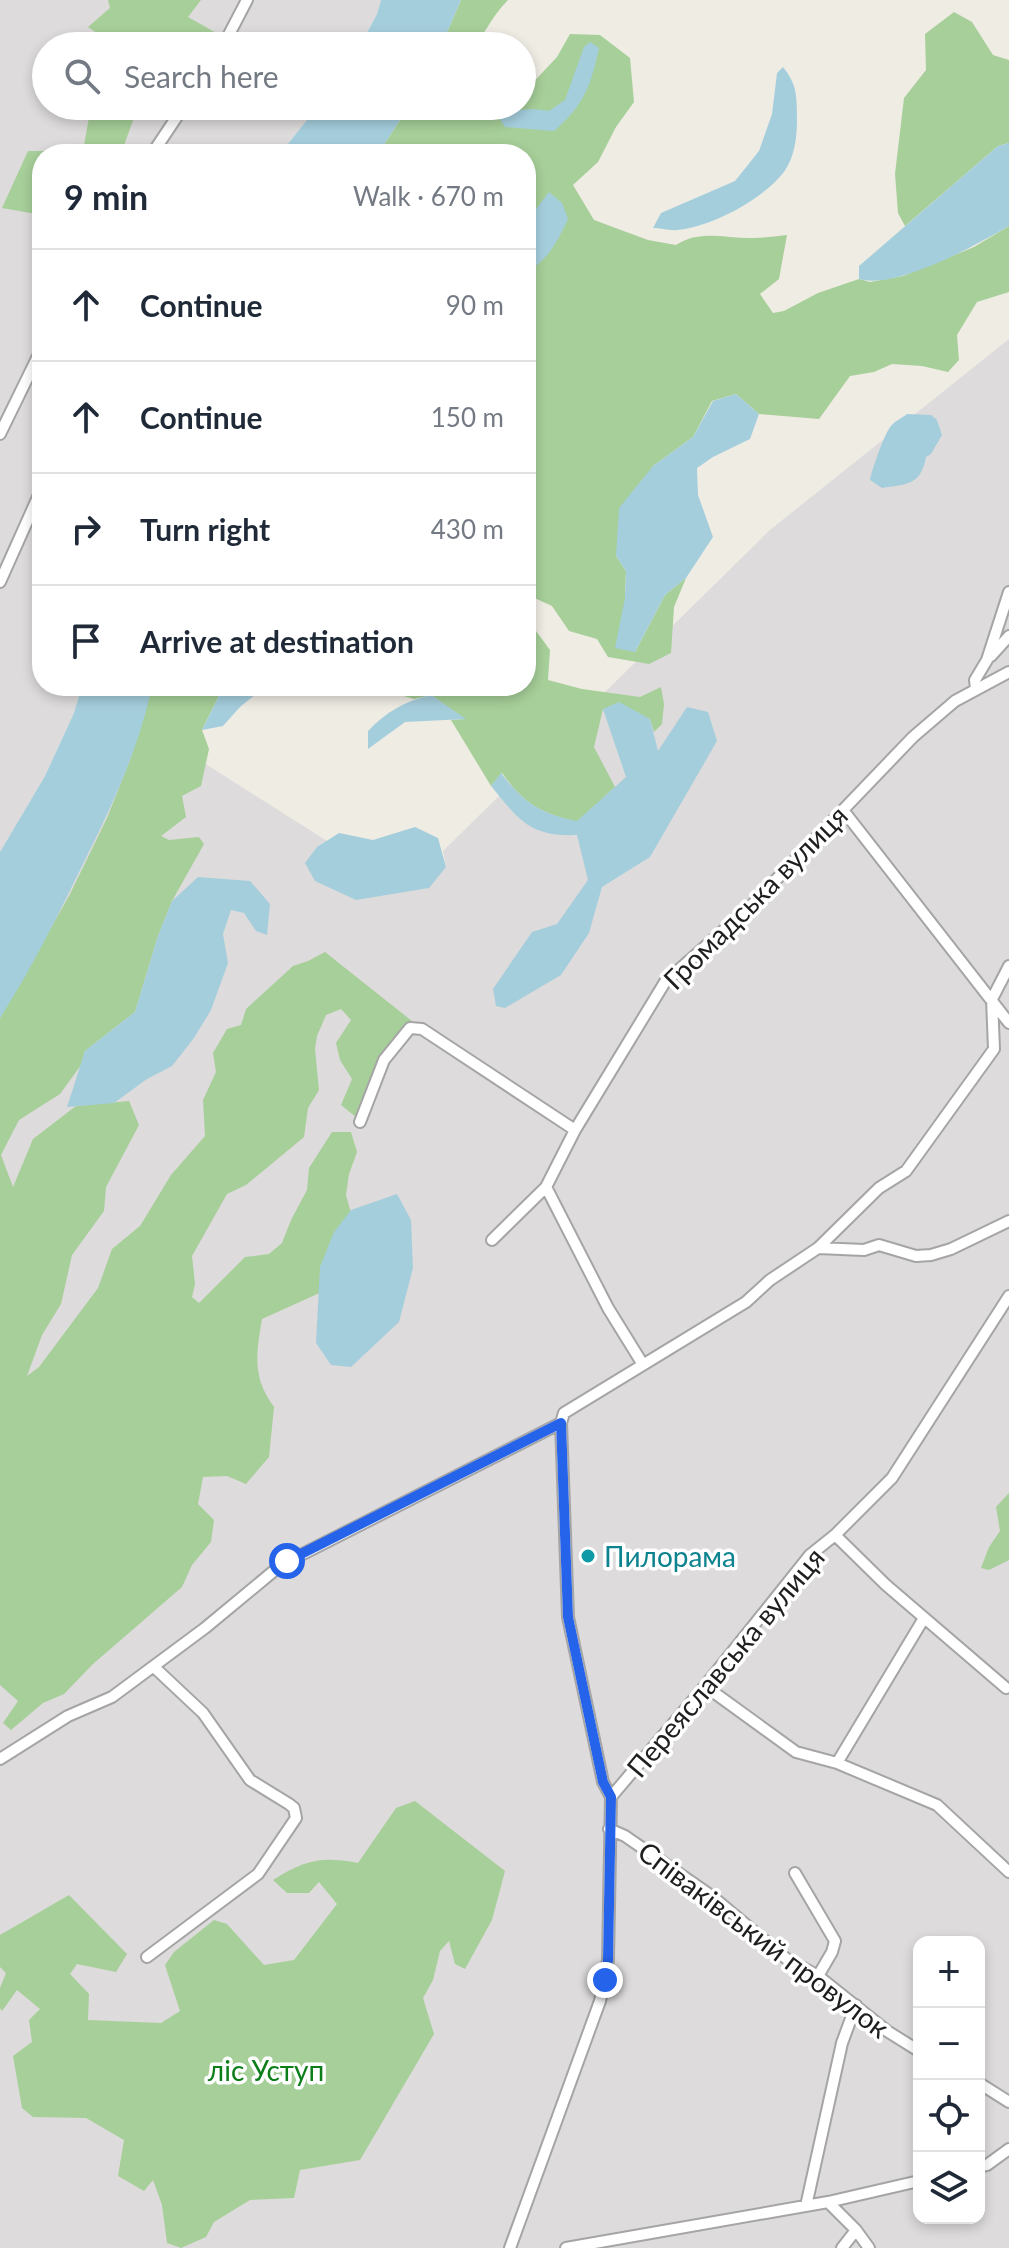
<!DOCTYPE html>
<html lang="en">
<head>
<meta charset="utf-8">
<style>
  body { margin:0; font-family:Lato,sans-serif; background:#f2f2f3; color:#1f2937 }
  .controls { position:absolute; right:24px; bottom:24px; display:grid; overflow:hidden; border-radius:16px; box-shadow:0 4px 12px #0003 }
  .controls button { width:72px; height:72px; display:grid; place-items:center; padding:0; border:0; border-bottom:2px solid #e0e1e3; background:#fff; color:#1f2937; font:40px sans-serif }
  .stop { position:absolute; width:24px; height:24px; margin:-18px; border:6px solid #2563eb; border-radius:50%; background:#fff }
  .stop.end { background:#2563eb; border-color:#fff; box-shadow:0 2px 8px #0008 }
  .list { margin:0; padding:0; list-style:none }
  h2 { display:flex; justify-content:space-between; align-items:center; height:104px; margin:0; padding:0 32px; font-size:34px }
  h2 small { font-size:26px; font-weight:400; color:#747a83 }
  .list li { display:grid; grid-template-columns:52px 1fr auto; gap:24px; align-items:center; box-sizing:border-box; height:112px; padding:0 32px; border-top:2px solid #e0e1e3 }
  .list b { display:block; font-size:30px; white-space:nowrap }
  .list em { font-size:26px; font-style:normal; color:#747a83 }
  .icon { flex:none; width:44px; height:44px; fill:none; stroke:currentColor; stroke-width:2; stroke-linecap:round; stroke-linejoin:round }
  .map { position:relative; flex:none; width:1009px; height:2248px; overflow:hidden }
  .search { position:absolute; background:#fff; box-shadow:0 4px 12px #0003; left:32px; top:32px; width:504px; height:88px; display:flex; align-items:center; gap:20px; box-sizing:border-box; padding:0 28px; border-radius:44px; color:#747a83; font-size:30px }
  .panel { position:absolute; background:#fff; box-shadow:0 4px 12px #0003; left:32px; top:144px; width:504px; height:552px; border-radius:32px }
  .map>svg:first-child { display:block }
  .residential { fill:#dddbdb; fill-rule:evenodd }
  .forest { fill:#a7cf99 }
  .water { fill:#a5cedd }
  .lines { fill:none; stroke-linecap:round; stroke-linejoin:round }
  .minor-casing { stroke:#a5a5a5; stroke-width:14 }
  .minor { stroke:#fff; stroke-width:10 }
  .route { stroke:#2563eb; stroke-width:10 }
  .culture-dot { fill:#0f9aa8; stroke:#fff; stroke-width:3 }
  .labels { text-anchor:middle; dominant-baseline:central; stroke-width:7; stroke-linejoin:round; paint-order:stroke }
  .street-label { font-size:28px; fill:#1e1e1e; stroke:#fff }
  .culture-label { font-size:28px; fill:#0d838f; stroke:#fff; text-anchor:start }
  .park-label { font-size:28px; fill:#0b7e19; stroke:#fff }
</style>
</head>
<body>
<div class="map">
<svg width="1009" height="2248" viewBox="0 0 1009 2248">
  <rect width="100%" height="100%" fill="#efece4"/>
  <!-- residential -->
  <path class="residential" d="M0,0H381L377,14L360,46H46V106H318L280,154H42V686H82L74,713L45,776L0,852Z
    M1009,339V2248H0V1018L141,723L327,841L446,867L443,851L770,530ZM919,1942H979V2218H919Z"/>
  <!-- forest -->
  <path class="forest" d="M108,0H201L188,17L218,34L209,43L189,32L174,46H111V43L88,27L110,8Z
    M461,0H508C477,32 492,46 441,46Z
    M954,12L972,22L993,55L1009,60V143L998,146L905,226L898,213L895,174L904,98L926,70L925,34Z
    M570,34L600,35L630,58L634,102L616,127L598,162L573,185L594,220L648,240L676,245C701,229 727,239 754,238C765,238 776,236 787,235L779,279L760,294L773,313L784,311L818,293L859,279L870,282L903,276L974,247L1009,226V292L977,302L957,335L959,360L948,372L922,366L892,364L874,372L850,376L819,419L759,414L736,394L712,401L693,437L653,466L616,556L626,571L625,598L635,652L665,595L686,578L674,607L671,653L649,664L608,657L597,639L569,631L552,606L530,596L526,608V154H378L409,106H522V90H526L557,57Z
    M91,106H138L121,154H42V215L2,208L28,151H83Z
    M526,624L536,631L550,650L548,680L582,689L640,697L661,687L664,704L662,724L654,732L650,719L603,709L594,747L615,787L577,822C540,813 524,804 502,773L491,786L451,720L465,719L431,695L414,699L370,686H526Z
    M152,686H228L219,696L202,730L209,749L201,786L182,796L186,817L161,836L169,840L199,837L204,844L172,901L158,936L135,1012L85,1051L81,1065L60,1094L19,1120L1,1155L13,1187L33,1139L76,1106L129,1101L139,1125L106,1187L104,1211L72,1255L61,1304L42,1335L27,1376L39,1367L98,1288L112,1249L140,1226L171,1175L205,1136L203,1100L216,1072L213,1053L227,1029L241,1025L246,1009L293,966L308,961L325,952L422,1029L410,1028L384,1060L374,1088L356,1117L341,1105L352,1079L340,1060L336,1043L351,1020L341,1009L326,1015L317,1036L315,1049L319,1090L308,1108L304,1137L246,1185L227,1194L192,1256L195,1284L192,1297L199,1303L245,1257L269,1254L282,1243L291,1220L307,1190L309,1168L332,1132H351L357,1152L349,1174L346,1195L357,1235L335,1286L262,1319C256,1353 252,1378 274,1407L269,1457L246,1484L227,1476L203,1477L198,1504L214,1520L211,1542L192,1565L182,1587L93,1664L64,1694L43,1703L11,1730L3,1723L18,1701L0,1685V1018L70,894L107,818L130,760Z
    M1009,1493V1560L989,1570L981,1568L989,1547L1000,1531L996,1507Z
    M415,1801L505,1871L492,1920L465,1969L455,1964L449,1941L440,1951L433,1980L423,1998L434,2034L360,2160L300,2170L294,2198L250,2200L214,2222L206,2237L181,2248L167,2243L162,2205L153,2180L144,2191L118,2176L124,2140L86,2118L33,2117L22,2108L13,2056L32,2042L29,2020L40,2009L17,1990L2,2011L0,2008V1988L6,1973L0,1967V1935L69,1895L127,1954L116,1972L77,1964L70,1974L89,1994L88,2020L161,2023L180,2011L165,1965L174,1952L214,1920L227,1924L264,1965L294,1960L337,1904L319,1882L309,1893H287L273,1880C305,1860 321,1856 358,1863L396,1808Z"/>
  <!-- water -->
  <path class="water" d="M381,0H461L441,46H360L377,14Z
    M590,42L599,48C591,86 584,105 554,131L505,127L499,118C516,108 531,108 549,111L565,100L584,47Z
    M783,67C797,84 797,97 797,119C797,136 795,157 784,172C763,199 712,227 677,230C670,231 660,228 653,228L661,213L735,181L759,151L772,114L777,73Z
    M318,106H409L378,154H280Z
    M1009,143V226C976,245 896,290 859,279V266L998,146Z
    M549,192L562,203L568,219C558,240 548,261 526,272V222Z
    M736,394L759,414L750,439L713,457L697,468L698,495L713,537L686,578L665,595L635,652L615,648L625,598L626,571L616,556L619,508L653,466L693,437L713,401Z
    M907,414L931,415L937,420L942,435L931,454L926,457C921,486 906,484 882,488L870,480C871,472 885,432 891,426C895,421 902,418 907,414Z
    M82,686H152C139,748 112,806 84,862C58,915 32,968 0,1018V852L45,776L74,713Z
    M228,686H266L240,707L223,726L202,730L219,696Z
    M431,695L466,719L405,722L368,749V731C386,712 405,701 431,695Z
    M619,702L650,719L658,751L687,707L708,712L717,741L650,857L602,887L589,933L561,975L505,1008L496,1006L493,989L532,932L557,924L588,880L577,835C530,837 519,820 491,786L501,773C524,803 540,814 577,821L626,777L603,709Z
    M415,827L438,838L446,867L429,888L356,900L315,881L305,863L317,847L339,833L373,840Z
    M198,877L250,881L270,904L267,935L256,931L244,913L231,910L223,934L228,963L211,1010L194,1038L172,1066L147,1079L114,1103L67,1107L85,1051L135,1012L158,936L172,901Z
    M397,1194L411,1220L413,1268L399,1322L351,1367L331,1365L316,1343L320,1267L334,1232L351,1210Z"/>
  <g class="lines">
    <!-- minor casing -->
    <g class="minor-casing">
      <path id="minor" d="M223,46L247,0
        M152,154L184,106
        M0,434L42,348
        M0,582L42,488
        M991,656L1009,636
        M976,689L975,680L987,660L1009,592
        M843,810L1009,1023
        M360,1122L384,1060L410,1028L422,1029L575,1130
        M546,1187L608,1308L642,1363
        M492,1240L546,1187L575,1130L665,982L749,908L913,737L955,701L1009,672
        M818,1248L864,1250L879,1245L916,1256L931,1255L951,1249L1009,1221
        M835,1535L886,1585L1006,1688
        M705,1686L796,1752L837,1763L937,1805L1009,1872
        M0,1759L68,1716L112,1697L205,1628L281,1565L561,1423L564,1413L746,1302L770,1280L818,1248L879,1188L906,1171L994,1049L992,999L1009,966
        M837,1763L924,1618
        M611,1797L705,1686L810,1555L835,1535L892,1478L1009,1296
        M609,1829L625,1836L713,1897L788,1960L818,1976L887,2031L919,2051
        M795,1873L835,1941L832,1952L818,1976
        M147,1957L258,1874L296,1818L294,1808L289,1804L250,1780L203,1713L154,1667
        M979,2083L1009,2102
        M979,2167L987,2165L1009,2149
        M828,2202L856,2230L869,2248
        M806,2206L842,2043L856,2005
        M510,2248L600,2001L608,1960L611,1797L603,1782L568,1617L561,1423
        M566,2248L828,2202L919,2181
        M842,2248L856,2230"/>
    </g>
    <!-- minor -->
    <use href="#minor" class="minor"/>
  </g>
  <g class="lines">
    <!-- route -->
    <path class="route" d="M287,1561L561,1423L568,1617L603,1782L611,1797L608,1960L605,1980"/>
  </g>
  <!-- markers -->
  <circle class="culture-dot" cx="588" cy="1556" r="8"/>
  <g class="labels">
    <!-- street labels -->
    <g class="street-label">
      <text transform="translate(755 897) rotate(-45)">Громадська вулиця</text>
      <text transform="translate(725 1662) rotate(-50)">Переяславська вулиця</text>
      <text transform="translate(764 1939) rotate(37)">Співаківський провулок</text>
    </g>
    <!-- culture labels -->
    <g class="culture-label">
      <text x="604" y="1556">Пилорама</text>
    </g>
    <!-- park labels -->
    <g class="park-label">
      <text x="266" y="2070">ліс Уступ</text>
    </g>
  </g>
</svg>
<div class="controls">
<button>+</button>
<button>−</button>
<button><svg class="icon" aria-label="locate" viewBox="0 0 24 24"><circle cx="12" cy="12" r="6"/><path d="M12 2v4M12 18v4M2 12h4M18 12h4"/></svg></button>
<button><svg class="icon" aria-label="layers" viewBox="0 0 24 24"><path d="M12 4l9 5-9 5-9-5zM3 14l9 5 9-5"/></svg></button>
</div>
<div class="stop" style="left:287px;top:1561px"></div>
<div class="stop end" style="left:605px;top:1980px"></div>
<div class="search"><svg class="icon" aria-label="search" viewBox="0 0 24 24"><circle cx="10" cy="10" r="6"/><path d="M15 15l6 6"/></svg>Search here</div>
<section class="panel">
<h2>9 min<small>Walk · 670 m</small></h2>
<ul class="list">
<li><svg class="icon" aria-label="ahead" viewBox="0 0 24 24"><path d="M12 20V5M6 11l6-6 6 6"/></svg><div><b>Continue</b></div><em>90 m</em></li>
<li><svg class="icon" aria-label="ahead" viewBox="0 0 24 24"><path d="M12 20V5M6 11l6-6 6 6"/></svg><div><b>Continue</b></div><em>150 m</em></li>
<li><svg class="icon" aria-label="right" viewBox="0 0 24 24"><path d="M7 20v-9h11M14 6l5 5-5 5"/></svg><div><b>Turn right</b></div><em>430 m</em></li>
<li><svg class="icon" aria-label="arrive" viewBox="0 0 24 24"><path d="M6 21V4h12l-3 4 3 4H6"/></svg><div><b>Arrive at destination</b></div></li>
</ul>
</section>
</div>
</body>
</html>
